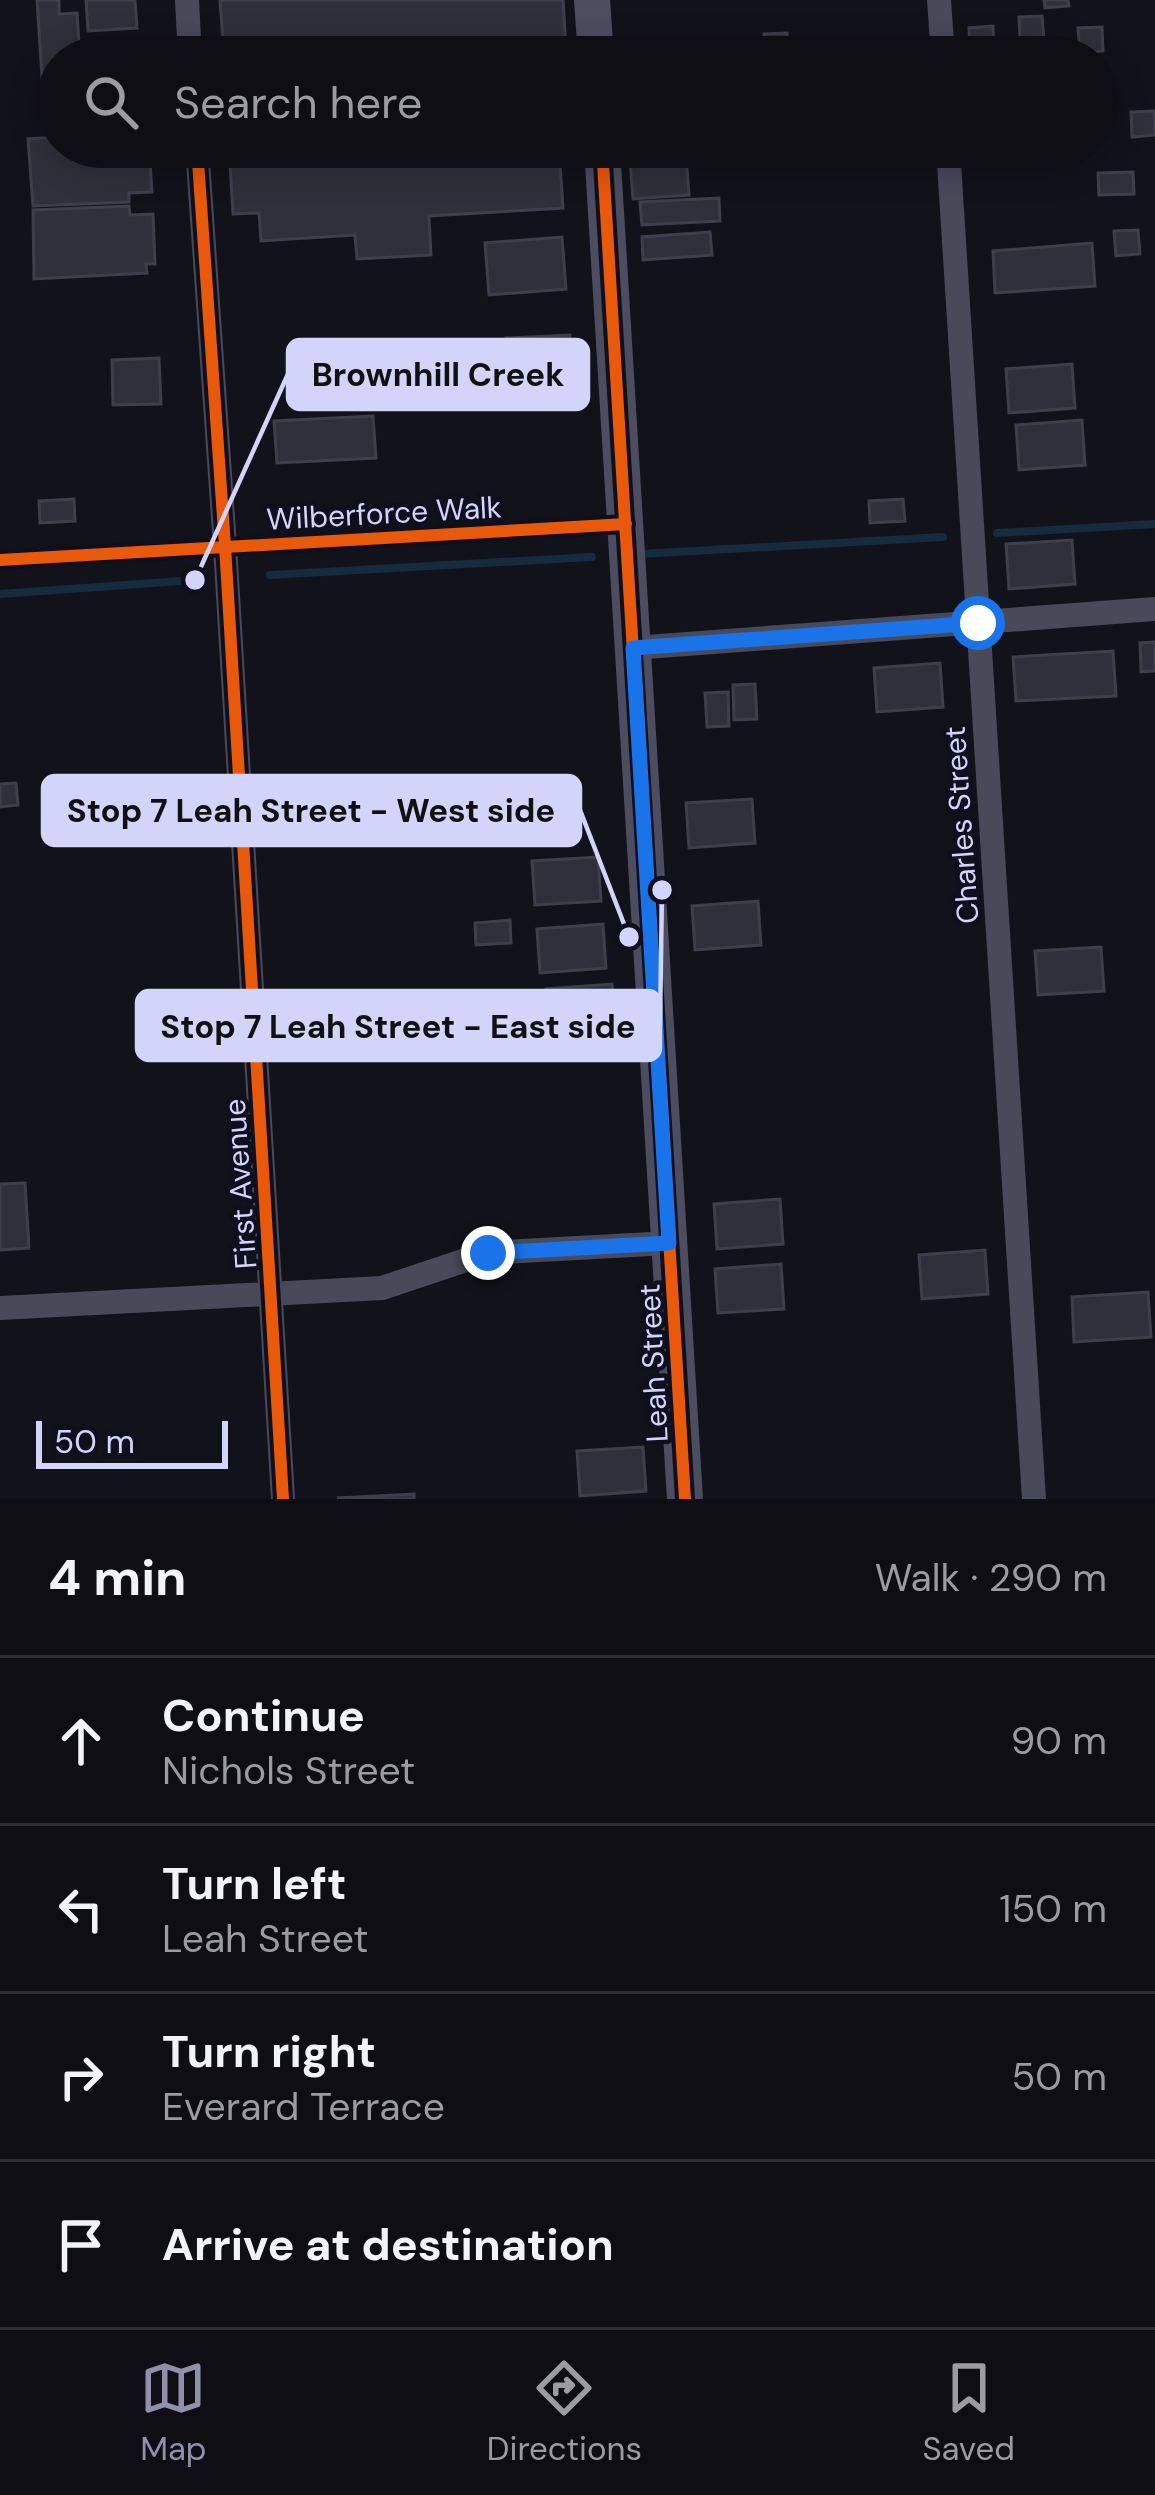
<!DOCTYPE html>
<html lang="en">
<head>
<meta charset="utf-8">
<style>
  body { margin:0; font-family:"DM Sans",sans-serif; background:#1c1c22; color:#f1f3f6 }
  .scale { position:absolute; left:36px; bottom:30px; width:192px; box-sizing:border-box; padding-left:12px; border:6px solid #d2d4f9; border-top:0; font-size:33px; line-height:42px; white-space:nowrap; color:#d2d4f9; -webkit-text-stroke:9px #0f0f1e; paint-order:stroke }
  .stop { position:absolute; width:36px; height:36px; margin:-27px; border:9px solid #1a73e8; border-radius:50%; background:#fff }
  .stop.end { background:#1a73e8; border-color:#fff; box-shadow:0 3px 12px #0008 }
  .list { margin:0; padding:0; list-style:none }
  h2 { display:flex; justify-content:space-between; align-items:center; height:156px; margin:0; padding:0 48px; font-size:51px }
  h2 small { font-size:39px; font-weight:400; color:#9b9ca0 }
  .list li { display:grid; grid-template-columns:78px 1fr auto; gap:36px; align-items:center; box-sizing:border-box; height:168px; padding:0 48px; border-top:3px solid #2e2e34 }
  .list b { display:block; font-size:45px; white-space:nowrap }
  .list p { margin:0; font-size:39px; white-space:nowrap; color:#9b9ca0 }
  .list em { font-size:39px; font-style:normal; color:#9b9ca0 }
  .icon { flex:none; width:66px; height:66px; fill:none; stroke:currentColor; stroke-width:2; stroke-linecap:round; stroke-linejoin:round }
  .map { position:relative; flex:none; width:1155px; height:1499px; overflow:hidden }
  .search { position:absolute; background:#0e0e14; box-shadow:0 6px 30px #0003; left:36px; right:36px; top:36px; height:132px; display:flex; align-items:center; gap:30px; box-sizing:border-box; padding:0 42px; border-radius:66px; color:#9b9ca0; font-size:45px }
  .sheet { height:828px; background:#0e0e14 }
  nav { display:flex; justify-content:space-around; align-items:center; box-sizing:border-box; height:168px; border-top:3px solid #2e2e34; background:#0e0e14; font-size:33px; color:#9b9ca0 }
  nav a { display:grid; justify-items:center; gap:6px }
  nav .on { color:#8f90ab }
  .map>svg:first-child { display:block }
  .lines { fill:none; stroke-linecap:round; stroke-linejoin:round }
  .stream { stroke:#152b3e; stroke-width:8 }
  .building { fill:#30303c; stroke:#3e3e4d; stroke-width:3 }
  .street { stroke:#484a5a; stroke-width:24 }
  .secondary { stroke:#4c4e60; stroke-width:36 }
  .cycleway-casing { stroke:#0f0f1e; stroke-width:20 }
  .cycleway { stroke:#e8590c; stroke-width:12 }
  .route { stroke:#1a73e8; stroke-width:15 }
  .labels { text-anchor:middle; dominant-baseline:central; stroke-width:9; stroke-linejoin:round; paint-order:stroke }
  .street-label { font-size:30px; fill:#d2d4f9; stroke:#0f0f1e }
  .leader { fill:none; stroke:#d2d4f9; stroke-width:4.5 }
  .callout-dot { fill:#d2d4f9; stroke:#0f0f1e; stroke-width:4.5 }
  .callout { fill:#d2d4f9; stroke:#d2d4f9; stroke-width:4.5 }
  .callout-label { font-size:33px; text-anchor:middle; font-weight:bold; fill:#111 }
</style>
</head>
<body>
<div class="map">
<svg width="1155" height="1499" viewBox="0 0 1155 1499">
  <rect width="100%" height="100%" fill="#12121a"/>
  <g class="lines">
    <!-- stream -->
    <path class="stream" d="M997,533L1155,524
      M640,554L943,537
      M270,575L592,557
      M0,594L195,580"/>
  </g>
  <!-- building -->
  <path class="building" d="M37,0H59V14L77,13L80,57H57V124H45Z
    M86,0H135L137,28L88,31Z
    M220,0H563L566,47L553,48L554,57H224Z
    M1044,0H1068L1069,6L1045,8Z
    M1042,16L1044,40L1020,42L1019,17Z
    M993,26L994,51L970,52L969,28Z
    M1102,27L1103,51L1080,53L1078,28Z
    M787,33L789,57H765L764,34Z
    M1154,111L1155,135L1132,137L1131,112Z
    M57,137V147H149L152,192L129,193V202L33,206L28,139Z
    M229,147H559L563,208L429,216L431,255L357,259L355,235L261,241L259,213L233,214Z
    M686,155L689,195L633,199L630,160Z
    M1133,172L1134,194L1099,195L1098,173Z
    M719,198L720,221L642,225L640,202Z
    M129,206L130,215L153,214L155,264H146L147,273L34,279L33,210Z
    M1138,230L1140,254L1116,256L1114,231Z
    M710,232L712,255L643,260L642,237Z
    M562,237L566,289L489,295L485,243Z
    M1092,243L1095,286L995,293L993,251Z
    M570,335L572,380L509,383L506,338Z
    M159,358L161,404L113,405L112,360Z
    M1072,364L1075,408L1009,413L1006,369Z
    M373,416L376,458L277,463L274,421Z
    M1082,420L1085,465L1019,470L1016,425Z
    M74,499L75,521L40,523L39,501Z
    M903,499L905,521L870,523L869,501Z
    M1072,540L1075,584L1009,589L1006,544Z
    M1155,642V671L1141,672L1140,643Z
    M1113,651L1116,696L1016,701L1013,657Z
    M940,663L943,707L877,712L874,668Z
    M755,684L757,719L734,720L733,685Z
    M728,692L729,726L707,727L705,693Z
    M16,783L18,805L0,807V784Z
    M752,799L755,843L689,848L686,803Z
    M598,857L601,901L535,905L532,861Z
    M758,901L761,945L695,950L692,906Z
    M510,920L511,943L476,945L475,923Z
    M603,924L606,968L540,973L537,929Z
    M1101,947L1104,991L1038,995L1035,951Z
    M612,984L615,1029L549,1034L546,989Z
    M25,1183L29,1248L0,1250V1184Z
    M780,1199L783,1244L717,1249L714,1204Z
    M985,1250L988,1294L922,1299L919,1255Z
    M781,1264L784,1309L718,1313L715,1269Z
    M1148,1292L1151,1337L1074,1342L1072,1297Z
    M643,1447L646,1491L580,1496L577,1451Z
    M414,1494V1499L337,1498Z"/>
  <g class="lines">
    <!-- street -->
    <path class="street" d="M187,0L190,57
      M939,0L943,57
      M197,147L225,546L283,1499
      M948,147L1034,1499
      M633,648L1155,609
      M0,1308L382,1288L487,1253L669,1243"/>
    <!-- secondary -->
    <path class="secondary" d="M592,0L596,57
      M602,147L685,1499"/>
    <!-- cycleway casing -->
    <g class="cycleway-casing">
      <path id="cycleway" d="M197,147L225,546L283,1499
        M602,147L685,1499
        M0,560L626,524"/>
    </g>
    <!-- cycleway -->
    <use href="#cycleway" class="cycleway"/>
  </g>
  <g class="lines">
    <!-- route -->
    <path class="route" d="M488,1253L669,1243L633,648L978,623"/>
  </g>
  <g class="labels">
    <!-- street labels -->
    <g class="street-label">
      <text transform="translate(384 513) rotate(-3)">Wilberforce Walk</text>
      <text transform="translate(961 825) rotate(-94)">Charles Street</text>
      <text transform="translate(240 1184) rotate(-94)">First Avenue</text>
      <text transform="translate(653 1363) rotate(-93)">Leah Street</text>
    </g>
  </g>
  <!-- callouts -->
  <path class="leader" d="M195 580L288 374M629 937L580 810M662 890L660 1026"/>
  <g class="callout-dot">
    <circle cx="195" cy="580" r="12"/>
    <circle cx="629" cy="937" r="12"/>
    <circle cx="662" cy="890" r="12"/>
  </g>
  <g class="callout">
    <rect x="288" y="340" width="300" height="69" rx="12"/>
    <rect x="43" y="776" width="537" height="69" rx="12"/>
    <rect x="137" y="991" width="523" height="69" rx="12"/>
  </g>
  <g class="callout-label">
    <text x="438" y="386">Brownhill Creek</text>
    <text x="311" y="822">Stop 7 Leah Street - West side</text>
    <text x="398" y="1038">Stop 7 Leah Street - East side</text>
  </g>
</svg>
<div class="scale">50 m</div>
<div class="stop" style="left:978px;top:623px"></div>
<div class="stop end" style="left:488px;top:1253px"></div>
<div class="search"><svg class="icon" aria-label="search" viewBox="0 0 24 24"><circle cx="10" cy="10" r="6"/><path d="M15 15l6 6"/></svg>Search here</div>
</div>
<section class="sheet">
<h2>4 min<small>Walk · 290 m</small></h2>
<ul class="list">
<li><svg class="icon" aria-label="ahead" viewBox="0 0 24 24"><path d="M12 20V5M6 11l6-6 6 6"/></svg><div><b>Continue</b><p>Nichols Street</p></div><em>90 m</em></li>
<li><svg class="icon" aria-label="left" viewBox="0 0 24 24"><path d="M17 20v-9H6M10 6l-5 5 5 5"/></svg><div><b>Turn left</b><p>Leah Street</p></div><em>150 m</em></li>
<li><svg class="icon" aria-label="right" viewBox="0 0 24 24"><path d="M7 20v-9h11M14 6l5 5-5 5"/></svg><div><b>Turn right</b><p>Everard Terrace</p></div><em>50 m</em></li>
<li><svg class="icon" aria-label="arrive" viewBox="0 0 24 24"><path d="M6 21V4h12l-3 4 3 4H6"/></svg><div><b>Arrive at destination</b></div></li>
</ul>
</section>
<nav>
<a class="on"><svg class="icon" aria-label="map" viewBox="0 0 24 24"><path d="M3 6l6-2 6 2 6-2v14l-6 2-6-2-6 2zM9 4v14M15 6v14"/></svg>Map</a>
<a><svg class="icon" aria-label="directions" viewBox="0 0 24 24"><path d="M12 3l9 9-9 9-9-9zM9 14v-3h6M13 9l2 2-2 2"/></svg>Directions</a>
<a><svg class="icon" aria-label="saved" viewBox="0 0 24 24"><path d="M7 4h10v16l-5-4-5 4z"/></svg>Saved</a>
</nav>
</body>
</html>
